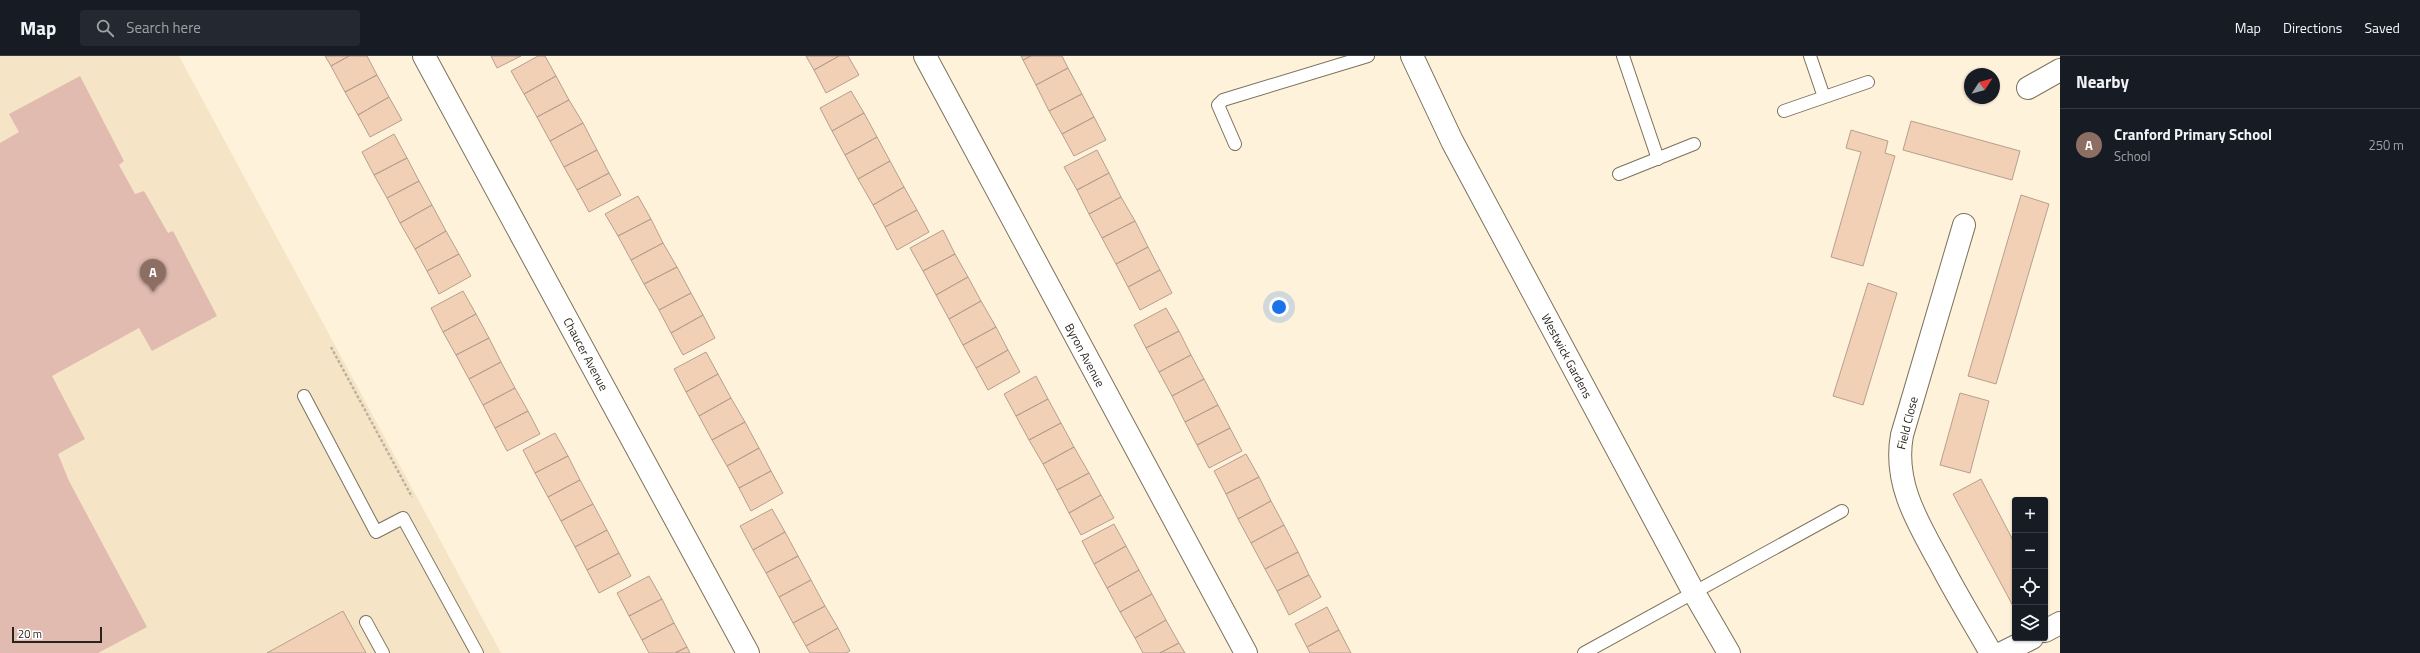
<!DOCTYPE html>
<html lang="en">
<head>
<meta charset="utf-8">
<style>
  body { margin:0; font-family:"Titillium Web",sans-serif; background:#242831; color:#f1f3f6 }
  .controls { position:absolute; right:12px; bottom:12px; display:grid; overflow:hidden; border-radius:4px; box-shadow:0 1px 3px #0004 }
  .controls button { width:36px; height:36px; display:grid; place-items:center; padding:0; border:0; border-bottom:1px solid #363941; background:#171b24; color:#f1f3f6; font:20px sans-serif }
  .compass { position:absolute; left:1964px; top:12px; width:36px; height:36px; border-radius:50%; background:#171b24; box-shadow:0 1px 3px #0004; rotate:54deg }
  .scale { position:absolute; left:12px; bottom:10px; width:90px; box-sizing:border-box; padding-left:4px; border:2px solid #29241b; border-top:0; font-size:11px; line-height:14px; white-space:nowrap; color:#29241b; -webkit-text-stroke:3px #fff; paint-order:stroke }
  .you { position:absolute; left:1279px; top:251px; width:14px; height:14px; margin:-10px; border:3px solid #fff; border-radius:50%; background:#1a73e8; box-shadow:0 0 0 6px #1a73e833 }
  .badge { display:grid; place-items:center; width:26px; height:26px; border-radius:50%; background:#c498c8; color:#fff; font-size:13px; font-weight:700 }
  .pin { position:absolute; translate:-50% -33px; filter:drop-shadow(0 1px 2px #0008) }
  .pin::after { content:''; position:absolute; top:21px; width:14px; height:12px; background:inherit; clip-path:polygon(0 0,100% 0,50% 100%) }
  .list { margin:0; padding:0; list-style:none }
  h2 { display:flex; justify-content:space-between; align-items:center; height:52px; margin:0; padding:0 16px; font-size:17px }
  h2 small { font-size:13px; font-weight:400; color:#9ea1a6 }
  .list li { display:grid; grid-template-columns:26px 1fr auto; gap:12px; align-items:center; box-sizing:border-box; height:72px; padding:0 16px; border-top:1px solid #363941 }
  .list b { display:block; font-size:15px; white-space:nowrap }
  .list p { margin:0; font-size:13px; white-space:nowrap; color:#9ea1a6 }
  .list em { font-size:13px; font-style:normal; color:#9ea1a6 }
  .icon { flex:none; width:22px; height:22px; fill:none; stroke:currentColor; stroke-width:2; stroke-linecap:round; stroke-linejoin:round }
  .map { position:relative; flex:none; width:2060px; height:597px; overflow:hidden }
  header { display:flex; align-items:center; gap:24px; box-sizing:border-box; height:56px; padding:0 20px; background:#171b24; border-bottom:1px solid #363941 }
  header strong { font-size:19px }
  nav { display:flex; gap:22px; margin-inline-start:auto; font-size:14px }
  .search { width:280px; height:36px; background:#242831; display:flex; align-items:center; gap:10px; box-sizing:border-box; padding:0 14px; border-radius:4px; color:#9ea1a6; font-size:15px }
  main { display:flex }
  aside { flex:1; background:#171b24 }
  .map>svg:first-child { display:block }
  .built { fill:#f5e5c6 }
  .green { fill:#e2bbb0 }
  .building { fill:#f2d0b5; stroke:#b59f8f }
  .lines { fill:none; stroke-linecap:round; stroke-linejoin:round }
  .service-casing { stroke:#7c715b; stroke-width:14 }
  .minor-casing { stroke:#7c715b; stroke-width:24 }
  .path { stroke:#bcb29e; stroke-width:2.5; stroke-dasharray:3 2; stroke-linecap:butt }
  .service { stroke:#fff; stroke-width:12 }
  .minor { stroke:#fff; stroke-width:22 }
  .labels { text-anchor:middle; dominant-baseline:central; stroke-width:3; stroke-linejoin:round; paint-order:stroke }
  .street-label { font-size:12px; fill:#29241b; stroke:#fff }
</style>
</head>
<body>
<header>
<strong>Map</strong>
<div class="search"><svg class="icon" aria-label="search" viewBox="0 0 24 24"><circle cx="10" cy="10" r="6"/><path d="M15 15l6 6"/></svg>Search here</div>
<nav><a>Map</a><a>Directions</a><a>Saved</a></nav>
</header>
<main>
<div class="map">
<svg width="2060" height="597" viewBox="0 0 2060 597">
  <rect width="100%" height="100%" fill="#fff2da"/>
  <!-- built -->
  <path class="built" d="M0,0H179L501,597H0Z"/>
  <!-- green -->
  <path class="green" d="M80,20L124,105L119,109L135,138L144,135L168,177L173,175L217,260L152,295L139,272L52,320L85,383L58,398L69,425L147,571L98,597H0V87L19,76L9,58Z"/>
  <!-- building -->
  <path class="building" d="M325,0H349L331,10Z
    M349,0H367L377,19L345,36L331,10Z
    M491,0H521L497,12Z
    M538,0H545L556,20L524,38L511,15Z
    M806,0H839L814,14Z
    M839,0H848L859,19L826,37L814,14Z
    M1021,0H1031L1023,4Z
    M1031,0H1062L1068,12L1036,29L1023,4Z
    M1068,12L1082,38L1049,55L1036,29Z
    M377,19L389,41L358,59L345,36Z
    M556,20L569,44L537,61L524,38Z
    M851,35L864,57L832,75L820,52Z
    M1082,38L1094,61L1062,78L1049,55Z
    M389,41L402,64L370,81L358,59Z
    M569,44L583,67L550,85L537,61Z
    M864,57L877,81L845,99L832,75Z
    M1094,61L1106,84L1074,100L1062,78Z
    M1911,65L2020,95L2012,124L1903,94Z
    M583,67L597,94L564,111L550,85Z
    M1851,74L1888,85L1885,97L1895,100L1863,210L1831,201L1861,96L1846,92Z
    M394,78L407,102L374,119L362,96Z
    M877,81L890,105L858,123L845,99Z
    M597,94L609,117L577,134L564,111Z
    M1097,94L1109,117L1077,134L1064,111Z
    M407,102L419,125L387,142L374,119Z
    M890,105L904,131L873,149L858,123Z
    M609,117L621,139L589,156L577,134Z
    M1109,117L1121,141L1089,158L1077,134Z
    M419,125L432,149L400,167L387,142Z
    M904,131L917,154L885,171L873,149Z
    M2021,139L2049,148L1996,328L1968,320Z
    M638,140L651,163L618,180L605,158Z
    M1121,141L1135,165L1102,182L1089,158Z
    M432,149L446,175L415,193L400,167Z
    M917,154L929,176L897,194L885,171Z
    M651,163L663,187L631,204L618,180Z
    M1135,165L1148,191L1116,208L1102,182Z
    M943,174L955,198L923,215L910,192Z
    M446,175L459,198L427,215L415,193Z
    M663,187L677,211L644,228L631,204Z
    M1148,191L1160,214L1128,231L1116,208Z
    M459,198L471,220L439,238L427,215Z
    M955,198L968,221L936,239L923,215Z
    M677,211L691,237L659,254L644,228Z
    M1160,214L1172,237L1140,254L1128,231Z
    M968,221L981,245L949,263L936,239Z
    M1868,227L1897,237L1863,349L1833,340Z
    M463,235L476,258L443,276L431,252Z
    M691,237L703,259L671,277L659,254Z
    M981,245L996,271L963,289L949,263Z
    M1166,252L1179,275L1146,292L1134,269Z
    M476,258L489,282L456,299L443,276Z
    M703,259L715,282L683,299L671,277Z
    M996,271L1008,294L976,312L963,289Z
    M1179,275L1191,299L1159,316L1146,292Z
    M489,282L501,306L469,323L456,299Z
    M1008,294L1020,316L988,334L976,312Z
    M706,296L718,318L686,336L674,313Z
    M1191,299L1204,323L1172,340L1159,316Z
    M501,306L515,332L483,349L469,323Z
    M718,318L731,342L699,360L686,336Z
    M1036,320L1048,343L1016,360L1004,338Z
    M1204,323L1218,349L1185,366L1172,340Z
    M515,332L528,355L495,372L483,349Z
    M1960,337L1989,345L1970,417L1940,409Z
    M731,342L745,366L712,384L699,360Z
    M1048,343L1061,367L1029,384L1016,360Z
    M1218,349L1230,372L1197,389L1185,366Z
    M528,355L540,378L507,395L495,372Z
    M745,366L759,392L727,410L712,384Z
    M1061,367L1074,391L1043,408L1029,384Z
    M1230,372L1242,395L1209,412L1197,389Z
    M555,377L568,400L535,417L523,394Z
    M1074,391L1089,417L1057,434L1043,408Z
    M759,392L771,415L739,432L727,410Z
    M1246,398L1259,421L1226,438L1214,415Z
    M568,400L580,424L548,441L535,417Z
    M771,415L783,437L751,455L739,432Z
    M1089,417L1101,439L1069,457L1057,434Z
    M1259,421L1271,445L1238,463L1226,438Z
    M1981,423L2015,488V549L2013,550L1953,438Z
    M580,424L593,448L561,465L548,441Z
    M1101,439L1114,462L1081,479L1069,457Z
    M1271,445L1284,469L1251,487L1238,463Z
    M593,448L607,474L575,491L561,465Z
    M772,453L785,476L753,494L740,470Z
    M1114,468L1126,490L1094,508L1082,485Z
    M1284,469L1298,496L1265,513L1251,487Z
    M607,474L619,497L587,514L575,491Z
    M785,476L798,500L766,517L753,494Z
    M1126,490L1139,514L1107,532L1094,508Z
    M1298,496L1309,519L1277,535L1265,513Z
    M619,497L631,520L599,537L587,514Z
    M798,500L811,524L779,541L766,517Z
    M1139,514L1152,538L1120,556L1107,532Z
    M1309,519L1321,541L1289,559L1277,535Z
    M649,520L662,543L629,560L617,537Z
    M811,524L825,550L793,567L779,541Z
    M1152,538L1166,564L1135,582L1120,556Z
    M662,543L674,567L642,584L629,560Z
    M825,550L838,572L806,590L793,567Z
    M1327,551L1339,574L1307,591L1295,568Z
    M343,555L366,597H267Z
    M1166,564L1179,587L1160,597H1143L1135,582Z
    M674,567L687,591L675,597H649L642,584Z
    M838,572L850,595L846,597H810L806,590Z
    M1339,574L1351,597H1310L1307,591Z
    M1179,587L1185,597H1160Z
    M687,591L690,597H675Z"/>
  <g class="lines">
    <!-- service casing -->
    <g class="service-casing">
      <path id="service" d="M1623,0L1658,103
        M1810,0L1824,41
        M1784,55L1868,26
        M1235,88L1218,49L1223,44L1368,0
        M1619,118L1694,88
        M304,340L376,476L403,462L477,597
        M366,566L383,597
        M1584,597L1842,455"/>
    </g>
    <!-- minor casing -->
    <g class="minor-casing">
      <path id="minor" d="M424,0L748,597
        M925,0L1246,597
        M1412,0L1452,85L1693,535L1729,597
        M2028,32L2060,14
        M1964,169L1902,379C1893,427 1918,467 1940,507C1956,538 1974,567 1991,597
        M2045,575L2060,567
        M2002,597L2032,582"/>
    </g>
    <!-- path -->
    <path class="path" d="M331,291L412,441"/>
    <!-- service -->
    <use href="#service" class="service"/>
    <!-- minor -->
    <use href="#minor" class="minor"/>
  </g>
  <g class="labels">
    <!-- street labels -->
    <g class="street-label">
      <text transform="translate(586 298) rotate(62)">Chaucer Avenue</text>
      <text transform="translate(1085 299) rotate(62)">Byron Avenue</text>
      <text transform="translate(1567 300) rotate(62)">Westwick Gardens</text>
      <text transform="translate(1907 367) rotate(-76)">Field Close</text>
    </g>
  </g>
</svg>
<div class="controls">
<button>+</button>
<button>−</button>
<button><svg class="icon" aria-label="locate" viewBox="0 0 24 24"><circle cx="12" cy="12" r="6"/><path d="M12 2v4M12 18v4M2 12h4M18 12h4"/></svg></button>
<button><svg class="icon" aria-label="layers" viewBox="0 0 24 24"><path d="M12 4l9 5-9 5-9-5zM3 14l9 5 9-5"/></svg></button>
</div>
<svg class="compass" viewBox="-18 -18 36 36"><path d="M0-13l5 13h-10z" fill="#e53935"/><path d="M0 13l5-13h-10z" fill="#9ea1a6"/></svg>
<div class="scale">20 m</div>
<div class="you"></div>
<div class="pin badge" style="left:153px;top:236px;background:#8d6e63">A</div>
</div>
<aside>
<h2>Nearby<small></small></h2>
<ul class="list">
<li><span class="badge" style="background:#8d6e63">A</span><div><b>Cranford Primary School</b><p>School</p></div><em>250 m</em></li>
</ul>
</aside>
</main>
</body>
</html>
